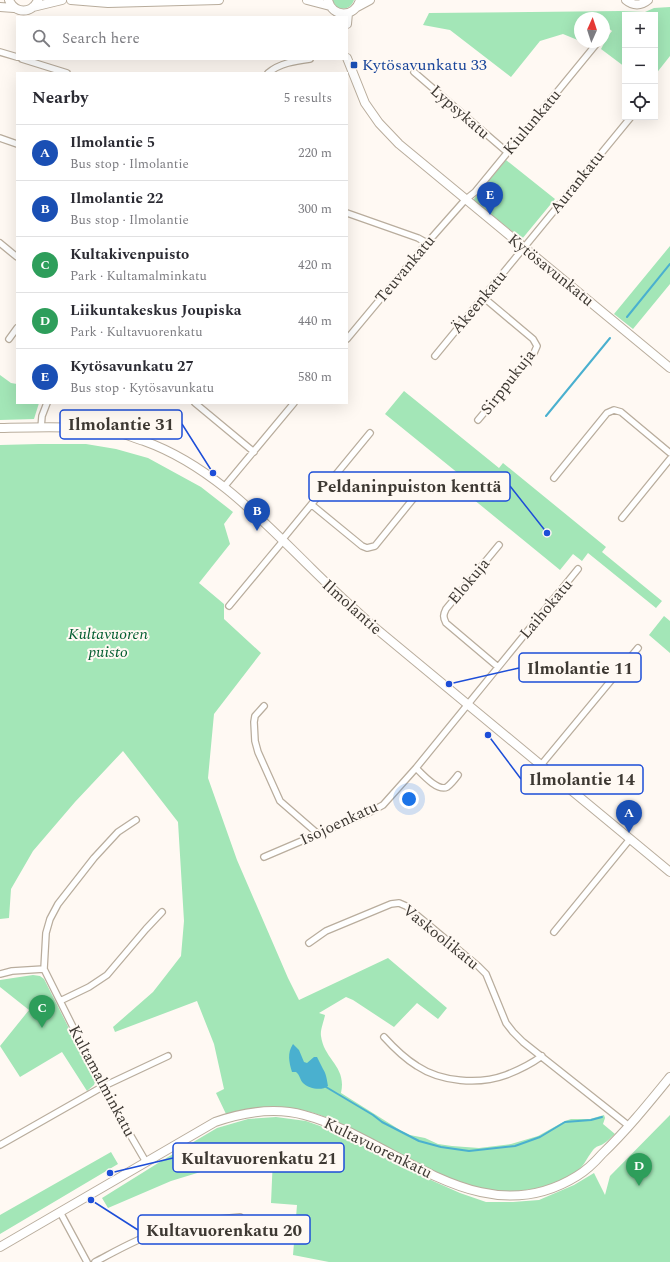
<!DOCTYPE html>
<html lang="en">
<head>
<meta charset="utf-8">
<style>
  body { margin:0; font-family:Spectral,serif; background:#f7f7f7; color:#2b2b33 }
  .controls { position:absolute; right:12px; top:12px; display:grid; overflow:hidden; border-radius:0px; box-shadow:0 4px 16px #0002 }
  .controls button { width:36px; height:36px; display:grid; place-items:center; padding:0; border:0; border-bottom:1px solid #e1e1e2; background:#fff; color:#2b2b33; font:20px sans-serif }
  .compass { position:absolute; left:574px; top:12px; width:36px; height:36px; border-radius:50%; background:#fff; box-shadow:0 4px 16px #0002; rotate:3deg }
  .you { position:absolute; left:409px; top:799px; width:14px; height:14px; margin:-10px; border:3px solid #fff; border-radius:50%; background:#1a73e8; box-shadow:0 0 0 6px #1a73e833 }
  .badge { display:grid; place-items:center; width:26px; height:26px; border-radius:50%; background:#b748a6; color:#fff; font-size:13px; font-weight:700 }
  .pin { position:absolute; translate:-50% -33px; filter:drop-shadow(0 1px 2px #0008) }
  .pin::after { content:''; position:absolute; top:21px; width:14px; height:12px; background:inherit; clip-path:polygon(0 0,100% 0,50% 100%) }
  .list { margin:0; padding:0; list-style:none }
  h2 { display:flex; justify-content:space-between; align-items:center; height:52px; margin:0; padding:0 16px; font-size:17px }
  h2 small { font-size:13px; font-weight:400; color:#7c7c81 }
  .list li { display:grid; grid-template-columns:26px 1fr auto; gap:12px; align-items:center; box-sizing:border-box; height:56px; padding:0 16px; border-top:1px solid #e1e1e2 }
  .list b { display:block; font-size:15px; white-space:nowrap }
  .list p { margin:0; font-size:13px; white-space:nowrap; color:#7c7c81 }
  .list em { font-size:13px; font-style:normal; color:#7c7c81 }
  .icon { flex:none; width:22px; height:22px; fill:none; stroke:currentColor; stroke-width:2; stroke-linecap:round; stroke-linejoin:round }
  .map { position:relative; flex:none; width:670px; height:1262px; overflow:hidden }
  .search { position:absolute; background:#fff; box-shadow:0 4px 16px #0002; left:16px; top:16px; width:332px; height:44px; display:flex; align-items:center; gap:10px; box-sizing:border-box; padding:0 14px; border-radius:0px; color:#7c7c81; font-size:15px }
  .panel { position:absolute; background:#fff; box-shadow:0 4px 16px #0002; left:16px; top:72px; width:332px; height:332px; border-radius:0px }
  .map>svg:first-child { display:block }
  .green { fill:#a3e6b7 }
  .water { fill:#4ab0cf }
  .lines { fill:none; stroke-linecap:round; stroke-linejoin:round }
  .stream { stroke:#4ab0cf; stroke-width:2 }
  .street-casing { stroke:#b9ad9d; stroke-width:8 }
  .secondary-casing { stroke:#b9ad9d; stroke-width:10 }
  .street { stroke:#fff; stroke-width:5.5 }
  .secondary { stroke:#fff; stroke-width:8 }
  .transit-dot { fill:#1a4fb4; stroke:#fff9f3; stroke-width:1.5 }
  .labels { text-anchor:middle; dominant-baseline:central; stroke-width:4; stroke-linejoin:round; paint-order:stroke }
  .transit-label { font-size:16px; fill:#164399; stroke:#fff9f3; text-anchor:start }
  .street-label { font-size:16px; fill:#3e3933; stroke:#fff9f3 }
  .park-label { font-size:16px; font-style:italic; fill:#035d30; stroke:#fff9f3 }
  .leader { fill:none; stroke:#1d4ed8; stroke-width:1.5 }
  .callout-dot { fill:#1d4ed8; stroke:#fff9f3; stroke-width:1.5 }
  .callout { fill:#fff9f3; stroke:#1d4ed8; stroke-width:1.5 }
  .callout-label { font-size:17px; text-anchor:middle; font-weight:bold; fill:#3e3933 }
</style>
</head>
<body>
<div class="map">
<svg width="670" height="1262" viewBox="0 0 670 1262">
  <rect width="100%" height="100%" fill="#fff9f3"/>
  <!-- green -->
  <path class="green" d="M332,0H354C351,8 345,10 337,8Z
    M670,7V56L655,75V15H625V67L601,49L608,36L612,31L606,26L604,27V18H580V41L563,34L540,41L511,77L450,30L423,25L429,13L620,11L645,12L654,8Z
    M506,160L555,199L522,239L473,200Z
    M670,246V284L633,329L614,314Z
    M0,375L11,383L17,384V403H39L34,419L0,420Z
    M404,391L499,468L503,463L606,547L602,552L662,601L656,608L588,553L582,561L573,554L560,570L473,499L480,491L385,414Z
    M39,444H86L116,449L148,458L201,487L233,512L224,524L230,544L199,583L224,604V619L261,653L214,714L208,778L237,860L288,978L299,1000L388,958L447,1008L438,1019L417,1003L394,1027L353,1000L346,997L319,1013L325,1015C324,1021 320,1030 321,1036C324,1060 347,1066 341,1093L400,1130L410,1135L425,1138L438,1144L452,1146L479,1148L511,1144L538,1136L565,1121L571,1119H590L604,1115L605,1118L603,1124L615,1134C611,1137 607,1142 603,1144C600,1146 596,1146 593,1150C586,1159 583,1169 572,1175C534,1195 491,1197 452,1180C441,1175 430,1169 419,1163C399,1153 379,1143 359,1133C342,1125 325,1115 306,1111C279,1104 253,1106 226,1114L216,1093L224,1089L214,1044L197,1001L115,1032L113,1027L153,992L181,956L184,921L178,822L123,751L75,802L33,851L11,889L9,918L0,919V445Z
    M664,616L670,621V653L649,635Z
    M33,975L40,976L44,979L93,1076L95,1082L94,1085L87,1091L62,1052L20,1077L0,1046L29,1010L0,987V980Z
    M670,1115V1262H329L293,1255L297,1205L271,1203L273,1157L236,1160L232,1167L207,1170L171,1181L108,1208L102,1198L163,1160L217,1128L248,1119L276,1117L306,1121L334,1131L433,1181L460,1193L486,1202H513L539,1200L574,1185L594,1173L605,1195L610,1176Z
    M111,1152L118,1164L0,1234V1215Z"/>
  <!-- water -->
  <path class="water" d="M293,1044L299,1050L304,1062L307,1063L314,1057H317C319,1061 321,1065 323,1069C326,1073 327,1080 328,1086C322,1091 309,1089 303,1083C300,1080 300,1075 296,1072H292C289,1062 287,1053 293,1044Z"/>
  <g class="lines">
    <!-- stream -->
    <path class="stream" d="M627,317L670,264
      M546,416L610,338
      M326,1087L373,1115L382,1122L419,1141L441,1147L469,1151L515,1146L540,1137L565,1122L591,1120L602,1117"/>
    <!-- street casing -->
    <g class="street-casing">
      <path id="street" d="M0,52L17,57
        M22,59L67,73
        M414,72L507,152
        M268,73C280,63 295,61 310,59
        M0,138L17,144
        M347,213L418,238L427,243
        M0,243L17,257
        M9,339L17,328
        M347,339L427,243L465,200L475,192L598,42
        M435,356L631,117
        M195,403L254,452
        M478,420L534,353L537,346L533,339L483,297
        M41,428L42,416L47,403
        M554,478L607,413L614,410L621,412L670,453
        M224,487L294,403
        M312,505L362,546L367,548L375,546L430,478
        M622,518L670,459
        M282,540L370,433
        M229,606L283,541
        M498,667L446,623C443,617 443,615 446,609L499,545
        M264,706L255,716L254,722L255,741L258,752L280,801L318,834
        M541,765L638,648
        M416,768C422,774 438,792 447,787C451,784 455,779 458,775
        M136,820L118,832L94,858L58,904L50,919L46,933L44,969L107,1095L146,1162
        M264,857L372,811L383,805L416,768L578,569
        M554,932L630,839
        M309,943L326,931L391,904L399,903L406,906L478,966L486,974L506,1023L513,1032L523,1042L629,1126
        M0,974L12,971L44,969
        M60,1001L89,987L107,975L146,929L162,912
        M384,1037C394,1048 404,1058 417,1066C441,1082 479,1085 506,1075C519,1070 531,1064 542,1056
        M0,1145L102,1087L168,1056
        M60,1212L87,1262
        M95,1262C116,1251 138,1238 161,1231C187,1223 213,1219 240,1217"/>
    </g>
    <!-- secondary casing -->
    <g class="secondary-casing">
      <path id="secondary" d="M9,0C15,14 32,14 38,0
        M71,0L108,3L219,0
        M307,0L330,6
        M328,0C332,18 355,18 360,0
        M626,0C633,6 641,6 648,0
        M0,7L14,8
        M33,7L62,0
        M357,7L370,0
        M347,24L348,13
        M347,58L365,103L379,123L399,144L670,368
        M0,428C41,427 83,425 124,434C130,436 137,439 144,441C211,465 261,519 311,568C331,588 352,607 373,626L670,872
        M0,1247L215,1122C244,1112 275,1107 304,1115C395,1139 479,1237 577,1176C587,1170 595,1162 602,1154C627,1130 648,1104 670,1077"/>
    </g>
    <!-- street -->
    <use href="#street" class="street"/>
    <!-- secondary -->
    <use href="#secondary" class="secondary"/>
  </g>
  <!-- markers -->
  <rect class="transit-dot" x="350" y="61" width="8" height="8" rx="2"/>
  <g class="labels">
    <!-- transit labels -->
    <g class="transit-label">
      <text x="362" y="65">Kytösavunkatu 33</text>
    </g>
    <!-- street labels -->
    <g class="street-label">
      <text transform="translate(460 112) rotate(41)">Lypsykatu</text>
      <text transform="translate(532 122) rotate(-50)">Kiulunkatu</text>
      <text transform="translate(577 182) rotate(-51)">Aurankatu</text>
      <text transform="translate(405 269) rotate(-50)">Teuvankatu</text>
      <text transform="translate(551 270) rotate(39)">Kytösavunkatu</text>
      <text transform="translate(479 302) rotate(-50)">Äkeenkatu</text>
      <text transform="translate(508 382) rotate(-52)">Sirppukuja</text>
      <text transform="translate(469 581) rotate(-50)">Elokuja</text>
      <text transform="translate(352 607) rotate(42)">Ilmolantie</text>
      <text transform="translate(546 609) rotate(-50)">Laihokatu</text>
      <text transform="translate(339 823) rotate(-25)">Isojoenkatu</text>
      <text transform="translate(441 937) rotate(39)">Vaskoolikatu</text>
      <text transform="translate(102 1081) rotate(62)">Kultamalminkatu</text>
      <text transform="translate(378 1148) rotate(26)">Kultavuorenkatu</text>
    </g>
    <!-- park labels -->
    <g class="park-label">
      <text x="108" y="634">Kultavuoren<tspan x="108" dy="18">puisto</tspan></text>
    </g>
  </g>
  <!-- callouts -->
  <path class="leader" d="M213 473L182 424M547 533L510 486M449 684L519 668M488 735L521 779M110 1173L173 1158M91 1200L138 1230"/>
  <g class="callout-dot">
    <circle cx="213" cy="473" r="4"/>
    <circle cx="547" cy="533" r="4"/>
    <circle cx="449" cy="684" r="4"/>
    <circle cx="488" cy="735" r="4"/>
    <circle cx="110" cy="1173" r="4"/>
    <circle cx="91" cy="1200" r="4"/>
  </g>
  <g class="callout">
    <rect x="60" y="410" width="122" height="29" rx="4"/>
    <rect x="309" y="472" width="201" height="29" rx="4"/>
    <rect x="519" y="653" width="122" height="29" rx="4"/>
    <rect x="521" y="765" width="122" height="29" rx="4"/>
    <rect x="173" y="1143" width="171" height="29" rx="4"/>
    <rect x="138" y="1215" width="172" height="29" rx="4"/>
  </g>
  <g class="callout-label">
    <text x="121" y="430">Ilmolantie 31</text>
    <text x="409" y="492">Peldaninpuiston kenttä</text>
    <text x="580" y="674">Ilmolantie 11</text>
    <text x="582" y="785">Ilmolantie 14</text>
    <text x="259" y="1164">Kultavuorenkatu 21</text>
    <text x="224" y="1236">Kultavuorenkatu 20</text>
  </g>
</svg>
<div class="controls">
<button>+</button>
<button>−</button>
<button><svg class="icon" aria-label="locate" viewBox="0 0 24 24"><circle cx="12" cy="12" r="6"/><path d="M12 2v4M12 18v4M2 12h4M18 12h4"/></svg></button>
</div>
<svg class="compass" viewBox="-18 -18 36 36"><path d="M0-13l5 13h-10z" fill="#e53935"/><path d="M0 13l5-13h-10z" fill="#7c7c81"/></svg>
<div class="you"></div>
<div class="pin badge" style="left:629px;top:833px;background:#1a4fb4">A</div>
<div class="pin badge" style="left:257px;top:531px;background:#1a4fb4">B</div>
<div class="pin badge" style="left:42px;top:1028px;background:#2e9e5b">C</div>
<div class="pin badge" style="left:639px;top:1186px;background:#2e9e5b">D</div>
<div class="pin badge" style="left:490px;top:215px;background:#1a4fb4">E</div>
<div class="search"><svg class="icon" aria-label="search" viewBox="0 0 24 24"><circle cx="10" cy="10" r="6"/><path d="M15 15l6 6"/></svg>Search here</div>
<section class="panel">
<h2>Nearby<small>5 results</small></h2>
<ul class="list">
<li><span class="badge" style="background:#1a4fb4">A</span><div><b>Ilmolantie 5</b><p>Bus stop · Ilmolantie</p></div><em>220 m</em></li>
<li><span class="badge" style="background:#1a4fb4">B</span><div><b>Ilmolantie 22</b><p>Bus stop · Ilmolantie</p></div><em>300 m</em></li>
<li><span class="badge" style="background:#2e9e5b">C</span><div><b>Kultakivenpuisto</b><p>Park · Kultamalminkatu</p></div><em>420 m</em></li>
<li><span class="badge" style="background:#2e9e5b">D</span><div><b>Liikuntakeskus Joupiska</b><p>Park · Kultavuorenkatu</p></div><em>440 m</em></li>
<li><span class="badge" style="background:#1a4fb4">E</span><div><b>Kytösavunkatu 27</b><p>Bus stop · Kytösavunkatu</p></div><em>580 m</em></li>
</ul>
</section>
</div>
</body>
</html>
